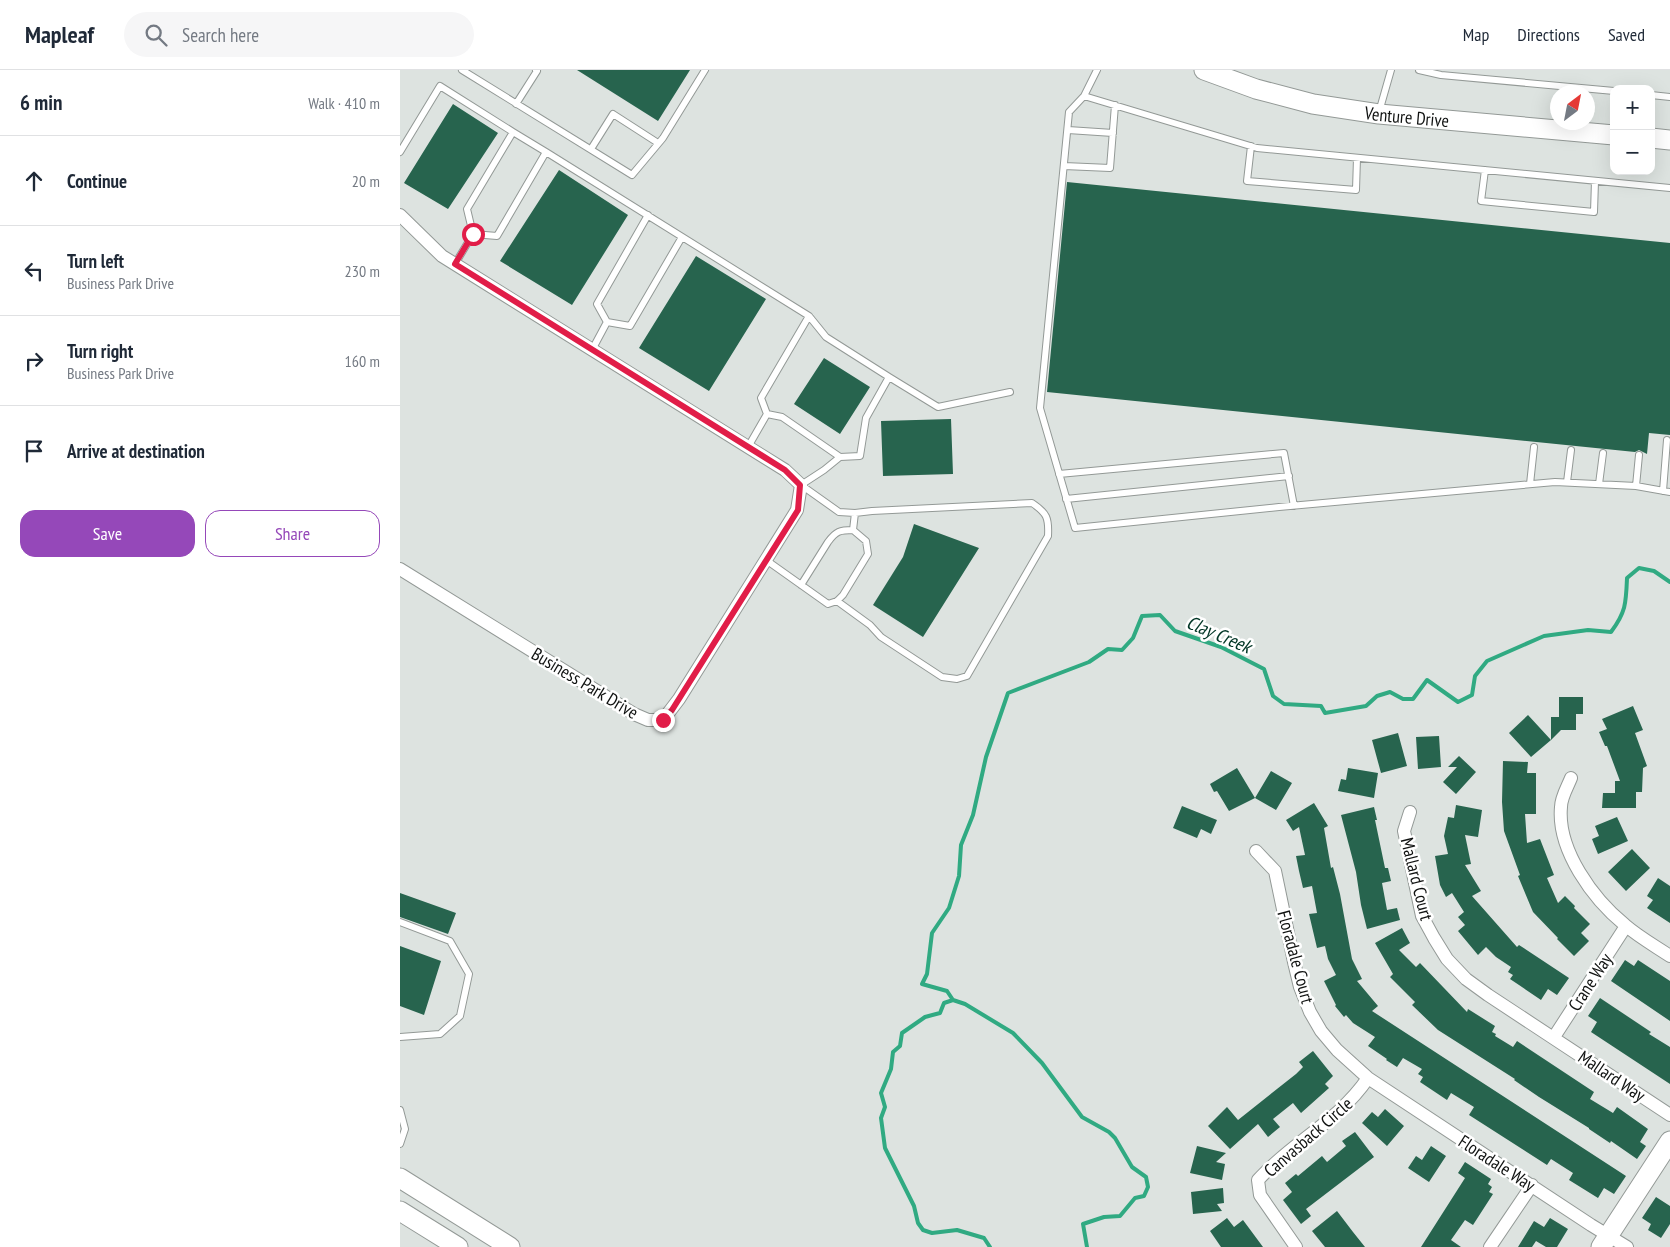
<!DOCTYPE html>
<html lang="en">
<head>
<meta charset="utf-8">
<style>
  body { margin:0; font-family:"PT Sans Narrow",sans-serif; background:#f6f6f7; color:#1f2937 }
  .controls { position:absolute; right:15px; top:15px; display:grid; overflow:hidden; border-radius:10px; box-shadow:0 5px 20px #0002 }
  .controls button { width:45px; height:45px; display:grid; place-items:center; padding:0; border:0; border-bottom:1px solid #e0e1e3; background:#fff; color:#1f2937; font:25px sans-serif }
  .compass { position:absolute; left:1150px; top:15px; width:45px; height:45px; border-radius:50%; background:#fff; box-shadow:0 5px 20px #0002; rotate:32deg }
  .stop { position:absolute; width:15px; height:15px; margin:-11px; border:4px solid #e11d48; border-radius:50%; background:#fff }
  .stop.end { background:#e11d48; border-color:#fff; box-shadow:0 1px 5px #0008 }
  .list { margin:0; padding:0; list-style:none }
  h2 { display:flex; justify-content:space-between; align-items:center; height:65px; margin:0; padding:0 20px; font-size:21px }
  h2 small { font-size:16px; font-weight:400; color:#747a83 }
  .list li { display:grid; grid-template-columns:32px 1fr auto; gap:15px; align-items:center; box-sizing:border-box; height:90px; padding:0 20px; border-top:1px solid #e0e1e3 }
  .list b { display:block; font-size:19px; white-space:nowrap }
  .list p { margin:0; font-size:16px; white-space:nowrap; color:#747a83 }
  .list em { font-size:16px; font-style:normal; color:#747a83 }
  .actions { display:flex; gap:10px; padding:15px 20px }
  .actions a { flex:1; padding:11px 0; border:1px solid #9548b9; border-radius:15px; text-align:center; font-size:18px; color:#9548b9 }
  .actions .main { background:#9548b9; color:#fff }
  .icon { flex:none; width:28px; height:28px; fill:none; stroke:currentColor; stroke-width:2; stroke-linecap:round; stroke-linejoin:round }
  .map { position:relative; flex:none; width:1270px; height:1177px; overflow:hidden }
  header { display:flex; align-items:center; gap:30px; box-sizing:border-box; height:70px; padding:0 25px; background:#fff; border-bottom:1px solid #e0e1e3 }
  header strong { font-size:24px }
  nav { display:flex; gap:28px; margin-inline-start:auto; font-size:18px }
  .search { width:350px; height:45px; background:#f6f6f7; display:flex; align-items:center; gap:12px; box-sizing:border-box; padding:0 18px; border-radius:28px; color:#747a83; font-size:19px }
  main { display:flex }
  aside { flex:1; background:#fff }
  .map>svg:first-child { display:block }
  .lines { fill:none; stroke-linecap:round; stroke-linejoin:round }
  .stream { stroke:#30aa82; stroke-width:4 }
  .building { fill:#27644e }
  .lane-casing { stroke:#939996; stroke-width:8 }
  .street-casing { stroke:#939996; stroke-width:14 }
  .secondary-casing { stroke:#939996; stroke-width:21 }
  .lane { stroke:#fff; stroke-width:6 }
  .street { stroke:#fff; stroke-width:12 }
  .secondary { stroke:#fff; stroke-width:19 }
  .route { stroke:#e11d48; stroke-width:6 }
  .labels { text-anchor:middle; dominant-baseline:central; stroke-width:5; stroke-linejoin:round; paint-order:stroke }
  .street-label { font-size:18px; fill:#101211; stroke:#fff }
  .water-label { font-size:19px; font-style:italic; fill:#003525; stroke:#fff }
</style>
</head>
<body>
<header>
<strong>Mapleaf</strong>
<div class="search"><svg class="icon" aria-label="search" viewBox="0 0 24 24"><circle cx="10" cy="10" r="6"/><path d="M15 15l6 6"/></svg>Search here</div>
<nav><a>Map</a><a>Directions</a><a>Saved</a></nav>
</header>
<main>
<aside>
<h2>6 min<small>Walk · 410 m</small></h2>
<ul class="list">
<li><svg class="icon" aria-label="ahead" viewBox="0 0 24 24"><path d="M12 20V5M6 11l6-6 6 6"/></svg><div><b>Continue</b></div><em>20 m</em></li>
<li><svg class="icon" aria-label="left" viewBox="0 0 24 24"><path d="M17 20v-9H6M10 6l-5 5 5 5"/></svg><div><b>Turn left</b><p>Business Park Drive</p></div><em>230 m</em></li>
<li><svg class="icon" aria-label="right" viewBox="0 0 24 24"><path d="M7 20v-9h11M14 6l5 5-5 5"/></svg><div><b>Turn right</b><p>Business Park Drive</p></div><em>160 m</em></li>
<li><svg class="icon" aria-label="arrive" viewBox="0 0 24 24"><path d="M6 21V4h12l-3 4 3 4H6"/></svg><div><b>Arrive at destination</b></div></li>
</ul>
<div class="actions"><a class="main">Save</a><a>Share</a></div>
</aside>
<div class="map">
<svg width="1270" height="1177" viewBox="0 0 1270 1177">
  <rect width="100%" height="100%" fill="#dde3e0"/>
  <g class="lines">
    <!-- stream -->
    <path class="stream" d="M553,930L547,921L522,914L527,904L532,863L549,838L559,806L561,775L573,745L586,687L608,623L689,592L708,579L722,580L733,568L742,546L760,545L775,561L821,577L864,599L873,626L884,634L921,636L925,643L966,636L977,626L990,622L1003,629H1013L1027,610L1058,632L1072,625L1075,606L1087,591L1144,566L1188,560L1211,562C1226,542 1226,533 1227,508L1239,498L1254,501L1270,512
      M590,1177L584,1168L557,1160L532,1163L523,1160L518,1153L514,1136L485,1078L481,1048L485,1037L481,1023L491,999L493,982L500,976L502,963L525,947L540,943L544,933L553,930L565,934L613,963L642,993L682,1047L709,1062L715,1068L732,1097L746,1107L748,1117L744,1126L735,1128L720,1146L704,1147L683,1154L687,1177"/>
  </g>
  <!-- building -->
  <path class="building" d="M177,0H290L258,51Z
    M53,34L98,63L48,139L4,113Z
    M159,100L228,145L172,235L100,191Z
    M667,112L1270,173V365L1249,363L1247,384L1239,380L1235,382L647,322Z
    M296,186L366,229L309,321L239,278Z
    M424,288L470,317L440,364L394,334Z
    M551,349L553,404L483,406L481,351Z
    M514,454L579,478L523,567L473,535L503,487Z
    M1159,627H1183V644H1176V660H1161L1151,670V647H1159Z
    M1233,636L1243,660L1235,663L1247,696L1243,698L1242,722H1236V738H1202L1203,723H1215V711H1220L1207,676H1205L1199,662L1207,659L1202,649Z
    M1128,645L1151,670L1131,687L1109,663Z
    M998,663L1007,696L981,703L972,670Z
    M1039,666L1041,697L1018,699L1016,667Z
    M1059,686L1076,702L1056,724L1043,712L1057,697H1048Z
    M1103,691L1128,692L1127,703H1136V744H1125L1127,773L1140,769L1154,805L1147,808L1158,833L1165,826L1175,836L1174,838L1190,854L1181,863L1189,871L1174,886L1157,869L1158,868L1133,842L1118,806L1120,805L1104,761L1102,732Z
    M837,698L855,728L829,741L817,721L814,722L810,714Z
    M948,698L978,703L974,728L938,721L941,709L946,710Z
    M871,701L892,713L876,740L855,728Z
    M914,733L928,756L924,758L931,798L933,797L940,824L952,889L962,909L957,911L978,936L972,941L1226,1106L1214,1124L1204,1118L1198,1128L1169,1110L1173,1103L1151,1089L1147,1095L1069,1045L1074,1037L1051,1023L1047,1030L1020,1012L1023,1007L1018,1004L1022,999L1003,988L997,997L986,990L987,989L968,976L975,967L953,953L946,945L944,947L935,936L936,935L924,911L936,905L928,889L925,876L917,878L909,844L917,843L912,816L903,818L899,801L896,786L905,785L899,757L893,761L886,750Z
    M1056,735L1082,740L1078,767L1065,765L1071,794L1065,795L1081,821L1072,826L1117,877L1119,875L1169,908L1157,925L1148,919L1141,930L1119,915L1110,909L1113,905L1108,902L1111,897L1096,887L1086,877L1078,885L1058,861L1065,855L1058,847L1064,842L1052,823L1046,827L1040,815L1035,786L1048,784L1044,766L1048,747L1054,748Z
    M782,736L817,750L811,764L801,759L797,768L773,758Z
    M974,737L977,750H975L985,798H988L991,811L982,813L987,840L997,838L1000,850L967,859L961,835L956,802L941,745Z
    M1217,747L1228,771L1198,784L1192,769L1199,766L1195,756Z
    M1232,779L1250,798L1226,821L1208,802Z
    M1258,808L1270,816V853L1247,838L1253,830L1247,826Z
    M0,823L56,843L48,864L0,847Z
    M1002,858L1010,873L999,880L1016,897L1020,893L1067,942L1068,939L1095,956L1092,962L1096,964L1095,966L1113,977L1117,971L1194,1022L1190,1029L1213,1043L1217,1037L1248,1059L1240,1072L1246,1076L1237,1089L1211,1071L1210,1073L1189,1059V1058L1139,1027L1114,1010L1115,1009L1038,960L1012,935L1015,932L990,907L993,904L975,873Z
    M0,876L41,891L24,945L0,936Z
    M1225,890L1234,896L1238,890L1270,911V951L1211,911Z
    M1200,928L1251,962L1249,964L1270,977V1014L1191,962L1197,952L1188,946Z
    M913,981L933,1006L925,1014L929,1018L901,1043L893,1033L873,1049L880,1057L868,1067L858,1054L830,1079L808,1056L827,1037L838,1050L896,1004L903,997L899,992Z
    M985,1039L1004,1056L987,1076L962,1053L972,1042L978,1047Z
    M955,1062L974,1087L906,1139L911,1146L901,1154L883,1130L892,1122L885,1113L896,1104L898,1106L922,1086L927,1092L946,1076L942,1071Z
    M797,1076L826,1083L816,1092L825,1094L822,1110L790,1103Z
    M1031,1076L1046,1086L1029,1112L1008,1098L1016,1086L1022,1090Z
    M1065,1092L1091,1109L1088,1114L1092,1117L1089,1122L1093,1124L1073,1155L1065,1150L1051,1170L1061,1177H1021L1065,1108L1058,1103Z
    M823,1118L824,1133L817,1134L822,1141L793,1144L791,1122Z
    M1256,1127L1270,1136V1154L1261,1168L1248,1160L1251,1154L1242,1148Z
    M937,1141L953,1162L965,1177H925L912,1161Z
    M827,1148L834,1157L843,1150L863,1177H821L810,1161Z
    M1150,1148L1168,1159L1157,1177H1146L1136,1171L1132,1177H1118L1134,1151L1144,1157Z"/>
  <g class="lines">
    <!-- lane casing -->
    <g class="lane-casing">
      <path id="lane" d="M62,0L232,105L263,68L305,0
        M697,0L684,26L669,42L640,338L675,458L879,437L1155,412L1236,416L1270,422
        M1019,0L1041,5L1214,21
        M1251,25L1270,27
        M684,26L857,78L1270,118
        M116,34L137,1L136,0
        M979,42L991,0
        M668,60L713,63
        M851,76L847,111L956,120L957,88
        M191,79L213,44L258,73
        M0,82L40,16L113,62L67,139L73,164L55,194
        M146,82L409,246L426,267L489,307L466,348L460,386L440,387
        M664,96L710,98L715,35
        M1085,100L1081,131L1194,142L1195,111
        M73,164L97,166L146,82L113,62
        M207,252L197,234L248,145
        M192,280L207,252L230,256L282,167
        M489,307L538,337L610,322
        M367,344L382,347L440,387L424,400L401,415L439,442L455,443L472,441L632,433C647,443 649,448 648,466L567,606L557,609L542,607L481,567L470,555L437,531
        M348,377L367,344L361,328L409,246
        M659,404L884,383L894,436
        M1167,412L1171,380
        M1130,414L1134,377
        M1199,414L1203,383
        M1236,416L1239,385
        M1263,421L1267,370
        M666,429L889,406
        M453,460L455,443
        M366,490L428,534L437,531L443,525L468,484L466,471L453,460C440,460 436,461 428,472L401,515
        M0,852L50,871L69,904L60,946L40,964L0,967
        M0,1040L5,1059L0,1074"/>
    </g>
    <!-- street casing -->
    <g class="street-casing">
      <path id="street" d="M0,145L42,186L385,400L401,415L397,440L279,629L263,650H248L234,644L0,499
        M1171,708C1168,716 1161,727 1161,737C1157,780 1193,829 1225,855C1239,867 1255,876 1270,886
        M1010,742L1004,761L1022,846L1034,868L1047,889L1066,909L1088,925L1270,1045
        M856,781L875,801L894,892L900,917L910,942L921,961L937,980L968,1008L1191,1155L1227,1177
        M1154,967L1226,856
        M896,1177L860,1125L858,1110C892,1072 938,1052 968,1008
        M1090,1177L1132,1115"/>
    </g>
    <!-- secondary casing -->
    <g class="secondary-casing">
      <g id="secondary">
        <path id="s1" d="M804,0L856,19L913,34L979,44L1214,65"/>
        <path d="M1251,68L1270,70"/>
        <path d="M0,1108L110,1177"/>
        <path d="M0,1141L58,1177"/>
        <path d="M1201,1177L1270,1071"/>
      </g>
    </g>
    <!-- lane -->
    <use href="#lane" class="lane"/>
    <!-- street -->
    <use href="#street" class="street"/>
    <!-- secondary -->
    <use href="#secondary" class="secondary"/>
  </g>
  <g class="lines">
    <!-- route -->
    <path class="route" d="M73,164L55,194L385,400L400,415L398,440L272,640L263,650"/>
  </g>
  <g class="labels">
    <!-- street labels -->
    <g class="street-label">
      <text stroke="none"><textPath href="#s1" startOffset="209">Venture Drive</textPath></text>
      <text transform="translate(185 613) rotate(31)">Business Park Drive</text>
      <text transform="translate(1017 809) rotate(76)">Mallard Court</text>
      <text transform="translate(896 887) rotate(75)">Floradale Court</text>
      <text transform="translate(1190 912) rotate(-57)">Crane Way</text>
      <text transform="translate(1212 1006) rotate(34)">Mallard Way</text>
      <text transform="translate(908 1067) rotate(-41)">Canvasback Circle</text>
      <text transform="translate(1097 1093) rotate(33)">Floradale Way</text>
    </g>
    <!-- water labels -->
    <g class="water-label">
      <text transform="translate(819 564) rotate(23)">Clay Creek</text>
    </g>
  </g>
</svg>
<div class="controls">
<button>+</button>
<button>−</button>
</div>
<svg class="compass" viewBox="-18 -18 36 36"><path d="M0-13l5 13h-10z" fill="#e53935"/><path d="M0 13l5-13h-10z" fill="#747a83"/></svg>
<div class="stop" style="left:73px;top:164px"></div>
<div class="stop end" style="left:263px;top:650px"></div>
</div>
</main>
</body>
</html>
